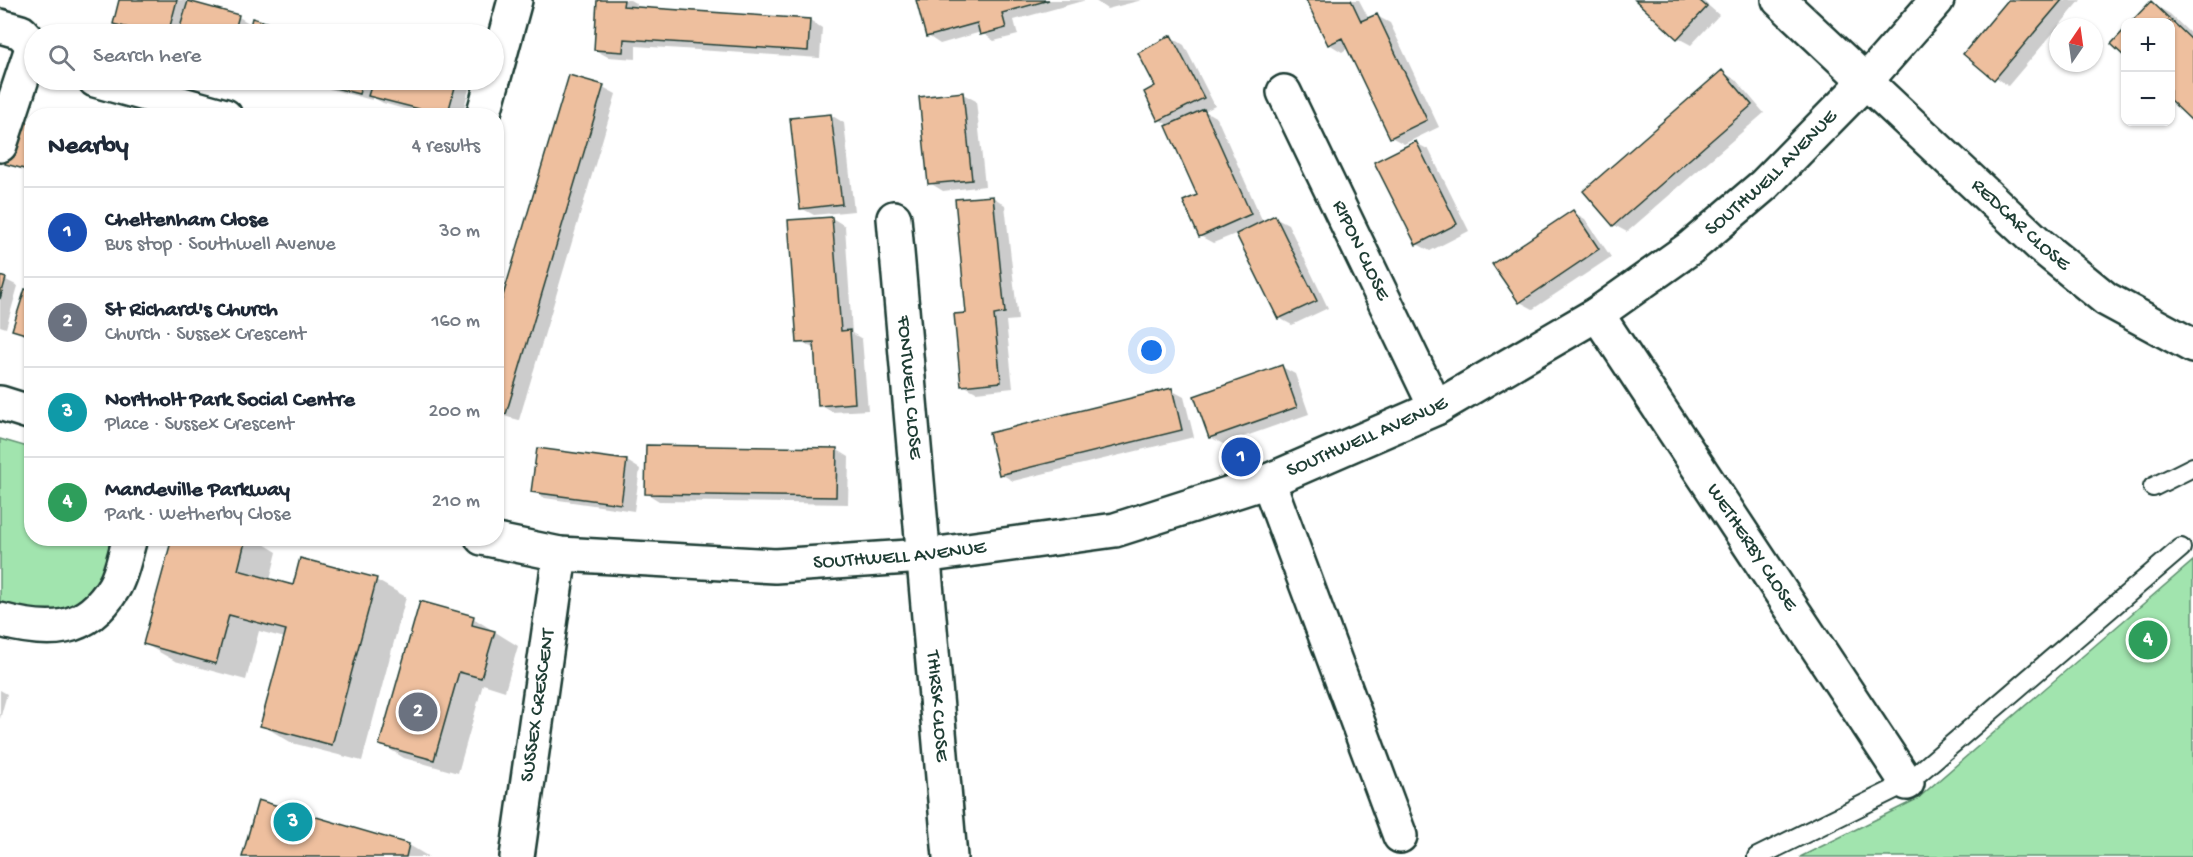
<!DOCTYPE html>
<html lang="en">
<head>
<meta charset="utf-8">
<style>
  body { margin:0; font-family:"Gochi Hand",sans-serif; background:#f2f2f3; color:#1f2937 }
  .controls { position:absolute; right:18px; top:18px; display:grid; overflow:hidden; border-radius:12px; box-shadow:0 2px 4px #0004 }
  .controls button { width:54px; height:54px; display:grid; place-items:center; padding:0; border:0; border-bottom:2px solid #e0e1e3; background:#fff; color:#1f2937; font:30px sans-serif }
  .compass { position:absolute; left:2049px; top:18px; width:54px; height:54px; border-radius:50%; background:#fff; box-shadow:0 2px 4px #0004; rotate:13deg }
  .you { position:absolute; left:1152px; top:351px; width:21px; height:21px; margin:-15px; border:4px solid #fff; border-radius:50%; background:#1a73e8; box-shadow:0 0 0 9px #1a73e833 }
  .badge { display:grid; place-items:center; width:39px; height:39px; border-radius:50%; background:#0f766e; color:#fff; font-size:20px; font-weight:700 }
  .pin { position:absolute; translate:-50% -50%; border:3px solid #fff; box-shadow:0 2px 6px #0006 }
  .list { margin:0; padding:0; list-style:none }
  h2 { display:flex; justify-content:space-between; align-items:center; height:78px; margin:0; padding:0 24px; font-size:26px }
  h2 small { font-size:20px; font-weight:400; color:#747a83 }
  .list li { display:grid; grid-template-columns:39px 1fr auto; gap:18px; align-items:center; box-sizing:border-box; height:90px; padding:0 24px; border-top:2px solid #e0e1e3 }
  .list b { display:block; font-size:22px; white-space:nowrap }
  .list p { margin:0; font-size:20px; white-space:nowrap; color:#747a83 }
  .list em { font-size:20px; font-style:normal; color:#747a83 }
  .icon { flex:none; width:33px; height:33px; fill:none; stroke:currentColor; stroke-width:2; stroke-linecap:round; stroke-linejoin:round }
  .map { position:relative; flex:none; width:2193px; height:857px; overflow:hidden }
  .search { position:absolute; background:#fff; box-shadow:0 2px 4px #0004; left:24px; top:24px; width:480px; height:66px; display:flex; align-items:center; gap:15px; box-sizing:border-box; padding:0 21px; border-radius:33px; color:#747a83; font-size:22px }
  .panel { position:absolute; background:#fff; box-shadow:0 2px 4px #0004; left:24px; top:108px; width:480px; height:438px; border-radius:24px }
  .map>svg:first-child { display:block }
  .green { fill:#a1e4ae; stroke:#609071; stroke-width:1.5 }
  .shadow { fill:#0003 }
  .building { fill:#eebf9e; stroke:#1f3d34; stroke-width:1.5 }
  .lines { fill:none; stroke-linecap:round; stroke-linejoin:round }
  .lane-casing { stroke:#1f3d34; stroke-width:22 }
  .street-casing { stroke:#1f3d34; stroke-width:38 }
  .lane { stroke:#fff; stroke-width:18 }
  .street { stroke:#fff; stroke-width:33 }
  .labels { text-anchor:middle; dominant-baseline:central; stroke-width:6; stroke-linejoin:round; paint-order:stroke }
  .street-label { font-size:20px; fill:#1f3d34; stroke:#fff }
</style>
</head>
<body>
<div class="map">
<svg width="2193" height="857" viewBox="0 0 2193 857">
  <rect width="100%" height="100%" fill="#fff"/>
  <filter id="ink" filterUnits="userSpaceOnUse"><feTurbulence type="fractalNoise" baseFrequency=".0167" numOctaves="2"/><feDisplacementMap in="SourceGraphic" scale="12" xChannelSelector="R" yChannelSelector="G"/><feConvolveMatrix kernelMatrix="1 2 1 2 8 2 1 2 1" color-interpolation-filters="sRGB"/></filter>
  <g filter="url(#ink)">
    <!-- green -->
    <path class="green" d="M0,439L31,448L32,538L115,539L102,582L77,608L33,611L0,602Z
      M2193,561V857H1800L1917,799Z"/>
    <!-- shadow -->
    <path class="shadow" d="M121,0H184L239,17L252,25L253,20L301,34H143L114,23Z
      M598,0H630L637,4L636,8L810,20L822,28L820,58L636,46V59L608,57L595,50Z
      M918,0H1086L1014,20L1018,35L994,41L981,32L940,44L928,36Z
      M1094,0H1142L1107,9Z
      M1308,0H1359L1369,19L1377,16L1390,23L1439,127L1404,144L1391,137L1348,48L1342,52L1329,44Z
      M1637,0H1702L1719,15L1691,45L1678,38Z
      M2010,0H2081L2008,86L1965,54Z
      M2151,3L2170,14L2193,36V120L2170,22H2133Z
      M1171,37L1184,45L1215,106L1205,111L1217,118L1263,222L1275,217L1288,224L1328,308L1292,325L1279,318L1238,233L1213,243L1200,236L1199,196L1168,125L1160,120L1146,92L1157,86Z
      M1722,72L1735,79L1764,113L1627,232L1614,225Z
      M307,80H461L470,85L462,116H429L383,103L372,97V100L318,86Z
      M603,87L616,94L519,420L496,414V324Z
      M963,94L976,101L985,186L943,191L930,183Z
      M831,115L844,123L854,211L814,215L801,208Z
      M32,126V174L7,163Z
      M1416,143L1429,150L1469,231L1430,251L1417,244Z
      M993,197L1005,205L1018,320L1006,321L1013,388L976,392L963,385L968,315Z
      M1573,212L1585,219L1611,257L1533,309L1520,302Z
      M832,218L845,226L852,333L862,339L868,410L832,412L820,405L816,349L799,342Z
      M0,277L18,286L6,328L0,326Z
      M32,292V338L14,330Z
      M1282,367L1295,374L1309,414L1223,444L1210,437Z
      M1171,390L1184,397L1194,437L1013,481L1001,474Z
      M836,449L849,457L848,504L659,501L646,493Z
      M538,450L627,461L640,469L634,511L545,498L532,491Z
      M173,538H254L277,552L270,580L294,586L376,580L406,597L362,761L292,743L262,725L285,638L259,631L246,680L175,661L145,644Z
      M473,618L518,646L505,691L483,684L458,773L404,758L381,744Z
      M0,690L7,694L0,719Z
      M259,802L409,845L429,857H243Z"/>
    <!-- building -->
    <path class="building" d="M119,0H177L168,34H153L113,24Z
      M597,0H624L623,6L810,19L808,51L624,39L623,52L594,50Z
      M916,0H1049L1002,13L1006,28L980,35L977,23L926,37Z
      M1306,0H1351L1361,21L1377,14L1427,120L1390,138L1342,38L1328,45Z
      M1635,0H1699L1707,7L1677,39Z
      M2008,0H2062L1994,80L1963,54Z
      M188,1L239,15L234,34H178Z
      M2151,1L2193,41V122L2170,100V22H2131Z
      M252,18L306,34H248Z
      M2126,28V58L2111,44Z
      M1171,35L1204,98L1158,121L1144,92L1155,86L1138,53Z
      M1722,70L1752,105L1613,226L1583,191Z
      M569,75L604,85L506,414L496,411V319Z
      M304,80H363L359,94Z
      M373,80H457L447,116L368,96Z
      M963,92L972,180L928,184L919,97Z
      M1204,109L1251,214L1199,237L1183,201L1197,195L1166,126Z
      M831,114L842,204L800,209L790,118Z
      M18,120L32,124V171L5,164Z
      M1416,141L1457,224L1416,245L1374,162Z
      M993,196L1005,313L994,315L1001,382L961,386L954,314L966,313L955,199Z
      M1573,210L1599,249L1519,303L1492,264Z
      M1275,215L1317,301L1278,319L1236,234Z
      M832,217L841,331L850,330L855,403L818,406L814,342L797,343L788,220Z
      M0,276L6,278L0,299Z
      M25,289L32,291V336L12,330Z
      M1282,365L1297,407L1209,438L1194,396Z
      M1172,388L1182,430L999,475L989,433Z
      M646,445L837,448L836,497L645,494Z
      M537,448L627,460L621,504L531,492Z
      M172,538H246L238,570L293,585L300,558L377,578L332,745L260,726L286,630L229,615L216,664L143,644Z
      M420,601L474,616L472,625L495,631L481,678L459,672L434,760L379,745Z
      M258,800L409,844L406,857H242Z"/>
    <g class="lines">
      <!-- lane casing -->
      <g class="lane-casing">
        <path id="lane" d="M2153,487L2193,467
          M1757,857L1907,783L2181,548"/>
      </g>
      <!-- street casing -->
      <g class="street-casing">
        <g id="street">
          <path id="s1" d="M1779,0L2041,246L2106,299L2193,346"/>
          <path d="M0,26L21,32L34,46"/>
          <path d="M494,77L515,0"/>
          <path d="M95,80L225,116"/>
          <path id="s2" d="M1284,92L1436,408"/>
          <path d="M483,116L493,80"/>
          <path d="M0,145L33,45"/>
          <path id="s3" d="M894,218L950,857"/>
          <path id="s4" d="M1597,314L1907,783"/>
          <path d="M0,403L32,413"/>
          <path d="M1268,481L1400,836"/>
          <path id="s5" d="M482,538L560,554L775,566L923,556L1115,530L1268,481L1436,408L1597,314L1690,248L1764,185L1866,81L1937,0"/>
          <path d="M0,620C48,633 86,634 114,587C122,574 125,554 130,538"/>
          <path id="s6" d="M517,857L560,554"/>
        </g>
      </g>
      <!-- lane -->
      <use href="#lane" class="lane"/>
      <!-- street -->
      <use href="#street" class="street"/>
    </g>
  </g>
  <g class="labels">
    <!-- street labels -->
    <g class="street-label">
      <text stroke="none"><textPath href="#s5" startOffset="1392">SOUTHWELL AVENUE</textPath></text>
      <text stroke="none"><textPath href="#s1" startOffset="330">REDCAR CLOSE</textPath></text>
      <text stroke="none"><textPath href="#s2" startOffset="176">RIPON CLOSE</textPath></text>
      <text stroke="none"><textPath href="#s3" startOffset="170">FONTWELL CLOSE</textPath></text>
      <text stroke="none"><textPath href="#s5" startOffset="906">SOUTHWELL AVENUE</textPath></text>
      <text stroke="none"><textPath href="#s4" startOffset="280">WETHERBY CLOSE</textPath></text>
      <text stroke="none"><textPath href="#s5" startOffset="420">SOUTHWELL AVENUE</textPath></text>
      <text stroke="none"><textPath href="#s6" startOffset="153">SUSSEX CRESCENT</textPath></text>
      <text stroke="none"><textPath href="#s3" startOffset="490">THIRSK CLOSE</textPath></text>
    </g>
  </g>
</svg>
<div class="controls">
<button>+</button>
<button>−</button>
</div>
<svg class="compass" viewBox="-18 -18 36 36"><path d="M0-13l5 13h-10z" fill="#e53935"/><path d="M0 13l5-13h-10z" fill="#747a83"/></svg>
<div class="you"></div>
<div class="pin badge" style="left:1241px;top:457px;background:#1a4fb4">1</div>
<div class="pin badge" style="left:418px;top:712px;background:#6b7280">2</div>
<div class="pin badge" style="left:293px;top:822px;background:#0f9aa8">3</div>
<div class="pin badge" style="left:2148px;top:640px;background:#2e9e5b">4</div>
<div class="search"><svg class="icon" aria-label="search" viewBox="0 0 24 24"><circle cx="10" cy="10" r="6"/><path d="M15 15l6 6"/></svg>Search here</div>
<section class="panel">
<h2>Nearby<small>4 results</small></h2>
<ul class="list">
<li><span class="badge" style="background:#1a4fb4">1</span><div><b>Cheltenham Close</b><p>Bus stop · Southwell Avenue</p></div><em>30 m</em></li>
<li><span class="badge" style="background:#6b7280">2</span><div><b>St Richard's Church</b><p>Church · Sussex Crescent</p></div><em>160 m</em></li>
<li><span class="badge" style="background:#0f9aa8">3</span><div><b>Northolt Park Social Centre</b><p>Place · Sussex Crescent</p></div><em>200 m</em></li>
<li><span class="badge" style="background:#2e9e5b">4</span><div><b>Mandeville Parkway</b><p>Park · Wetherby Close</p></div><em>210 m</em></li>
</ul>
</section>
</div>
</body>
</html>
